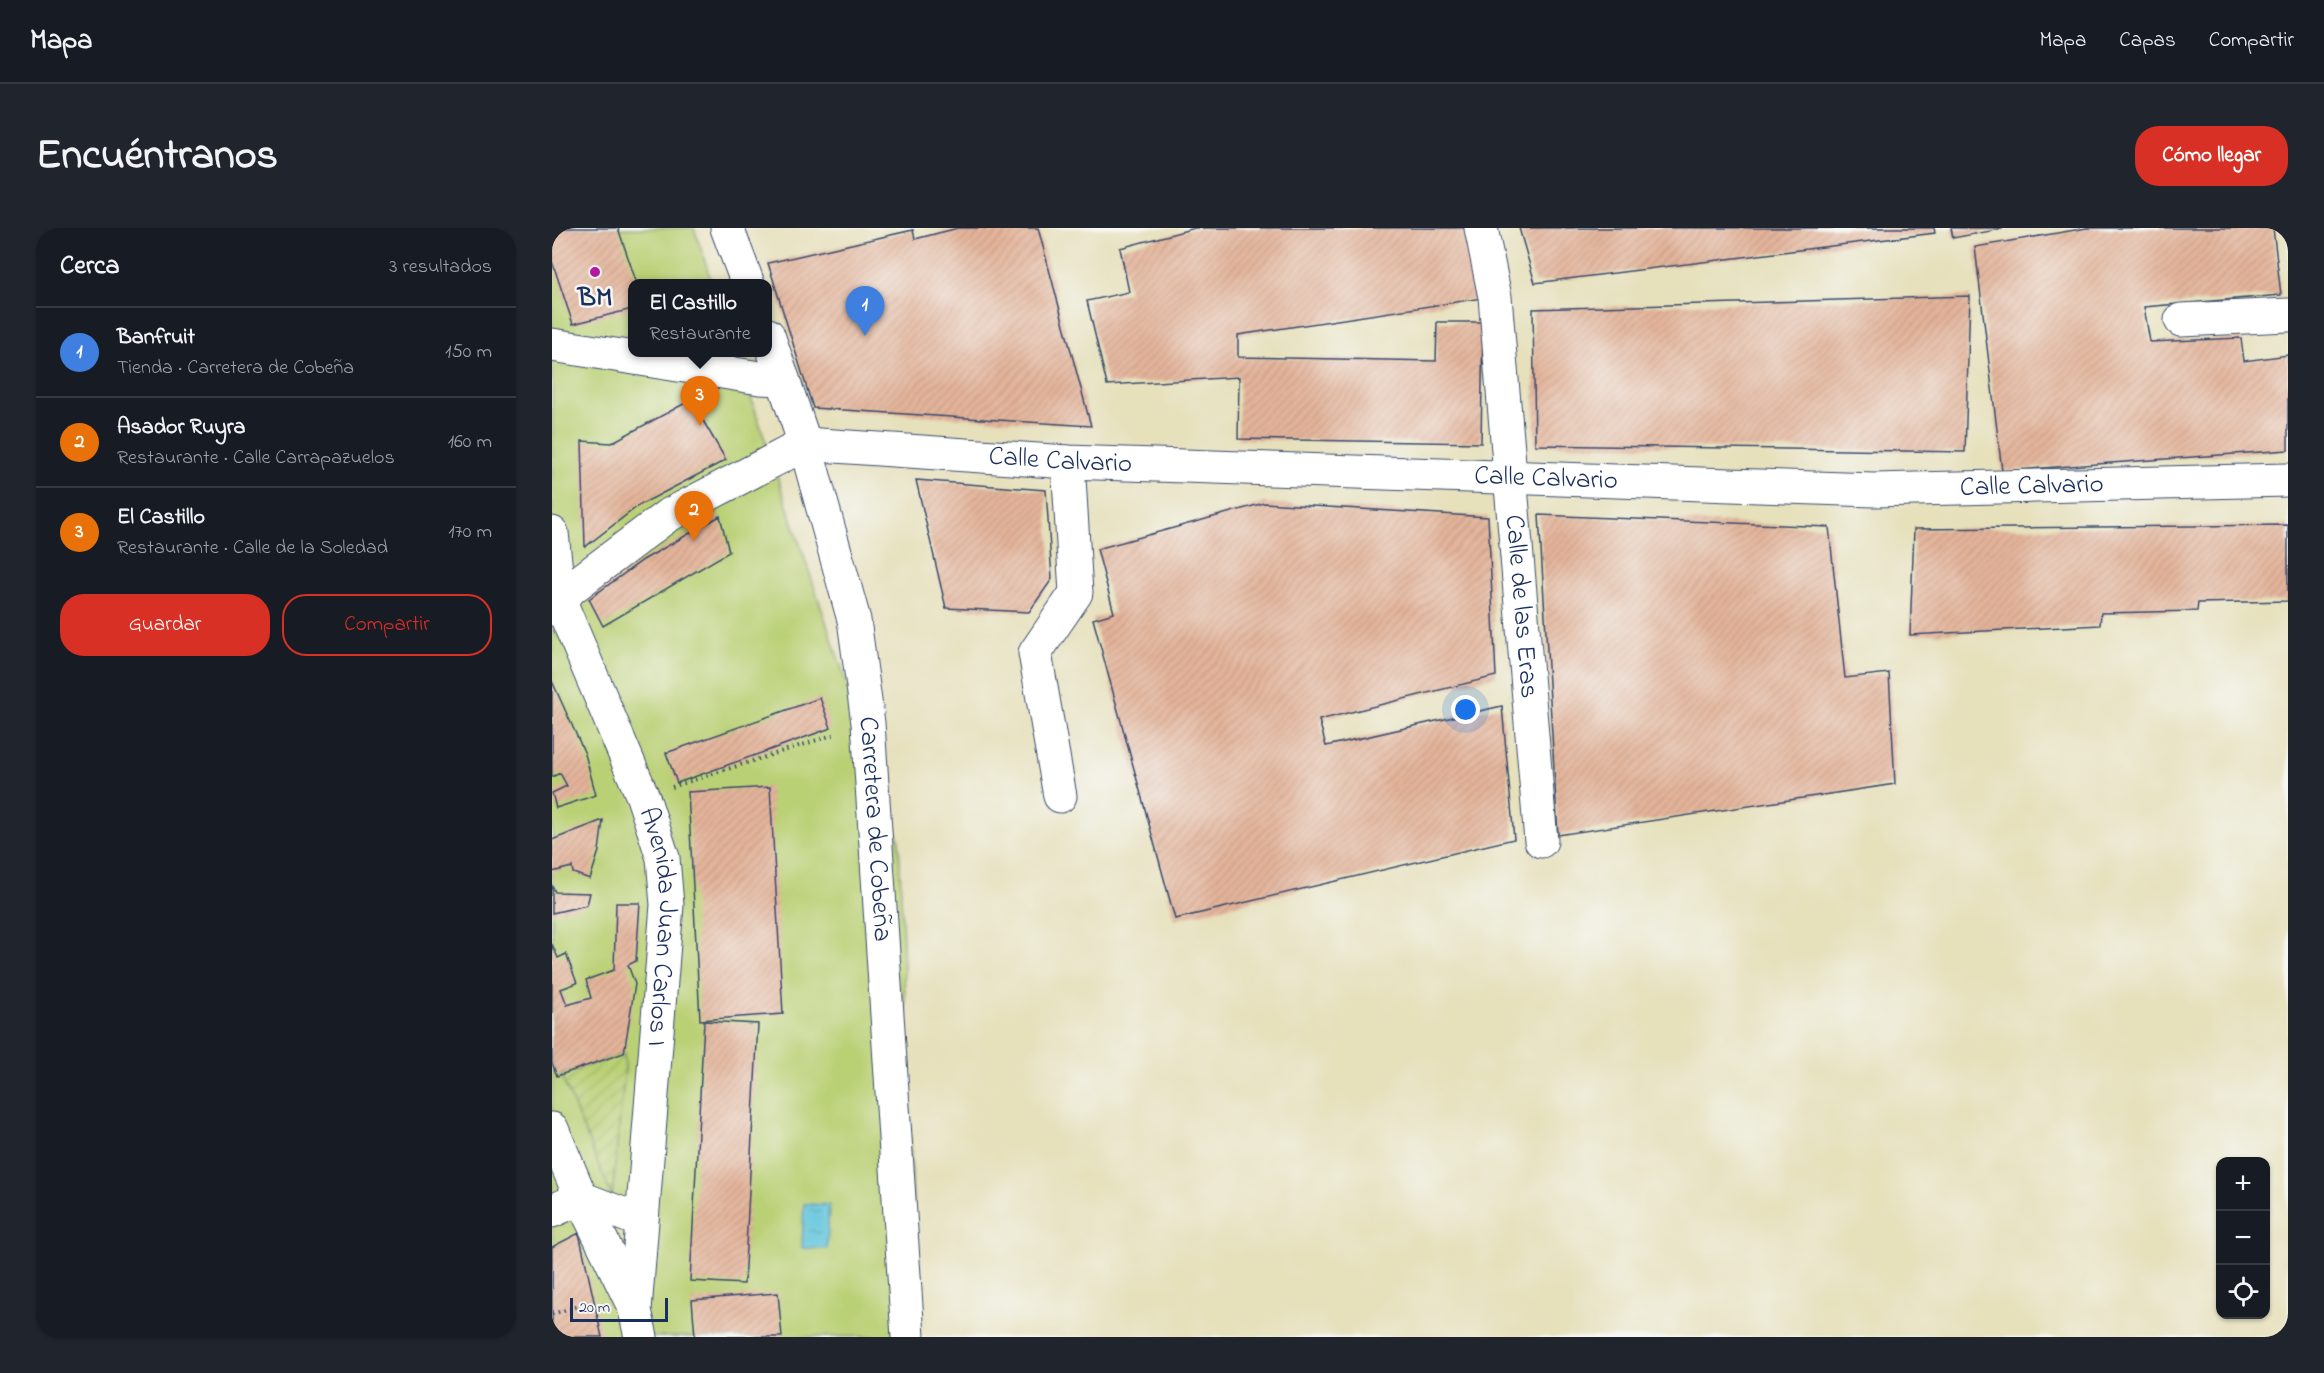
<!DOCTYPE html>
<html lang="es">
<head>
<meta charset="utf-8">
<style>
  body { margin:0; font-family:"Indie Flower",sans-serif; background:#20242c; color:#f1f3f6 }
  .controls { position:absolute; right:18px; bottom:18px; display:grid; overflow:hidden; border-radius:12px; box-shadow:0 2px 4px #0004 }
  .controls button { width:54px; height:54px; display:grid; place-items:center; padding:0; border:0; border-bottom:2px solid #363941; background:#171b24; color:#f1f3f6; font:30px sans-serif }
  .scale { position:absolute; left:18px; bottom:15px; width:98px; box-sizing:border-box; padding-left:6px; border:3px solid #1b2f5e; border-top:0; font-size:16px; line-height:21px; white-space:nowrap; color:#1b2f5e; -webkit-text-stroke:4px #f6f6f2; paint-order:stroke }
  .you { position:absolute; left:914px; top:482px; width:21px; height:21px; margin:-15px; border:4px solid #fff; border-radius:50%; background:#1a73e8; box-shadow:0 0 0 9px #1a73e833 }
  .badge { display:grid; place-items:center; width:39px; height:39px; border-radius:50%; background:#d93025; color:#fff; font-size:20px; font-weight:700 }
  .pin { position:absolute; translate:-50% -50px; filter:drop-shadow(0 2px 3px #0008) }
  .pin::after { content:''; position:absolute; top:32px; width:21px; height:18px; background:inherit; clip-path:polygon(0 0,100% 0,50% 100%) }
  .popup { position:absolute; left:76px; top:51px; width:144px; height:78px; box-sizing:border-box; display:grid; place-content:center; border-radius:12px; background:#171b24; filter:drop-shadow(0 2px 4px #0005); font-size:20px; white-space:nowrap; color:#9ea1a6 }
  .popup b { font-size:22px; color:#f1f3f6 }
  .popup::after { content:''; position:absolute; left:50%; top:100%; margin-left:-12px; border:12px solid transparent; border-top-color:#171b24 }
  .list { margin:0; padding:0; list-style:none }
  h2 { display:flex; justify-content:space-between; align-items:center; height:78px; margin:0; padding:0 24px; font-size:26px }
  h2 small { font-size:20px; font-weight:400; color:#9ea1a6 }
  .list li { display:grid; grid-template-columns:39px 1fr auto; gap:18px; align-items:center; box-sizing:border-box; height:90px; padding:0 24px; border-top:2px solid #363941 }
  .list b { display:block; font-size:22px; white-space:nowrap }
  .list p { margin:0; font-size:20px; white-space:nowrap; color:#9ea1a6 }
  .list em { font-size:20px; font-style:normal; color:#9ea1a6 }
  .actions { display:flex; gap:12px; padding:18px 24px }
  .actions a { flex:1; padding:14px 0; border:2px solid #d93025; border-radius:24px; text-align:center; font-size:21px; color:#d93025 }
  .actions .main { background:#d93025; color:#fff }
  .icon { flex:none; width:33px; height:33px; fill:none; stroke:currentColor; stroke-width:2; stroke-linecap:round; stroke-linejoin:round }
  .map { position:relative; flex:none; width:1736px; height:1109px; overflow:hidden; border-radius:24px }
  header { display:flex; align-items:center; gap:36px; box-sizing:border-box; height:84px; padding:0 30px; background:#171b24; border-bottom:2px solid #363941 }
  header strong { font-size:28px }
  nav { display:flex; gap:33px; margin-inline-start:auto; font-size:21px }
  .intro { display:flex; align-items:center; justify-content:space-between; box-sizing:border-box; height:144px; padding:0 36px }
  h1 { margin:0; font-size:42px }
  .button { padding:15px 27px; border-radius:24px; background:#d93025; color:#fff; font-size:21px; font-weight:700 }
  main { display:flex; gap:36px; padding:0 36px }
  aside { flex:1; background:#171b24; border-radius:24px; box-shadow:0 2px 4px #0004 }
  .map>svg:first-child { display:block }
  .park { fill:#bad074; stroke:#6a8069; stroke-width:1.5 }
  .garden { fill:url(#garden-furrows); stroke:#6a8069; stroke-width:1.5 }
  .water { fill:url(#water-ripples); stroke:#3c7a9c; stroke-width:1.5 }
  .building { fill:url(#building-hatch) }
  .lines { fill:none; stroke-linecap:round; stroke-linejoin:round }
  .minor-casing { stroke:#394a6c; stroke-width:35 }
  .tertiary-casing { stroke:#394a6c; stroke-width:35 }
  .path { stroke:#394a6c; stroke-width:4; stroke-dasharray:1.5 4.5; stroke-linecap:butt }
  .minor { stroke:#fff; stroke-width:33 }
  .tertiary { stroke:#fff; stroke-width:33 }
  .poi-dot { fill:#b5179e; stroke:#f6f6f2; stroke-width:2 }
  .labels { text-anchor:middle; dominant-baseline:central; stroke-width:5; stroke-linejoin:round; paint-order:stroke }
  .poi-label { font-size:27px; font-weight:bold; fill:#1b2f5e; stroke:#f6f6f2 }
  .street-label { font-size:27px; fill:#1b2f5e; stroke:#f6f6f2 }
</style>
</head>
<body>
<header>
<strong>Mapa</strong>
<nav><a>Mapa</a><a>Capas</a><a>Compartir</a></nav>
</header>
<div class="intro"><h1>Encuéntranos</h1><a class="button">Cómo llegar</a></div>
<main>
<aside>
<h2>Cerca<small>3 resultados</small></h2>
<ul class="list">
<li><span class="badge" style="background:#3f7fe0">1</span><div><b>Banfruit</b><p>Tienda · Carretera de Cobeña</p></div><em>150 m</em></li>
<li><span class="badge" style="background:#e8710a">2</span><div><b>Asador Ruyra</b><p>Restaurante · Calle Carrapazuelos</p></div><em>160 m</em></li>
<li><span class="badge" style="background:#e8710a">3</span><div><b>El Castillo</b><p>Restaurante · Calle de la Soledad</p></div><em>170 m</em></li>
</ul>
<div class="actions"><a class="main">Guardar</a><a>Compartir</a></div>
</aside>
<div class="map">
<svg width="1736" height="1109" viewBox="0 0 1736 1109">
  <defs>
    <pattern id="garden-furrows" width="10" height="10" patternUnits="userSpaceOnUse" patternTransform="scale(1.5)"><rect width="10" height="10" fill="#bad074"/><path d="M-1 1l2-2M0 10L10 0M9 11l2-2" fill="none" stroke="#9fb367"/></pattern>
    <pattern id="water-ripples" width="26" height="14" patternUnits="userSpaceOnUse" patternTransform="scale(1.5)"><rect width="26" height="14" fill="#5ec4db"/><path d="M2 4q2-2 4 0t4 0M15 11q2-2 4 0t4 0" fill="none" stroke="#4da0b5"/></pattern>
    <pattern id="building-hatch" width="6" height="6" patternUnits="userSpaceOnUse" patternTransform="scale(1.5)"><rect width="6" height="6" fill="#e4b49a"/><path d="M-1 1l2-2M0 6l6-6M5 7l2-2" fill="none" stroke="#c39b87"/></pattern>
  </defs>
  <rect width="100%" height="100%" fill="#f6f6f2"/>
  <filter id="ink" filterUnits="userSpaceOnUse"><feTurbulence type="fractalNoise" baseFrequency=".0167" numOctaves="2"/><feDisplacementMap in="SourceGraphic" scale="12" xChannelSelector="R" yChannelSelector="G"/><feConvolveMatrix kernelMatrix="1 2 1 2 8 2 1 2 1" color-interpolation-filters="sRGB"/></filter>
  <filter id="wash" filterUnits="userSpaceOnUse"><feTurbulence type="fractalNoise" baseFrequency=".008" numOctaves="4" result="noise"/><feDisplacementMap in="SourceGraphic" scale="24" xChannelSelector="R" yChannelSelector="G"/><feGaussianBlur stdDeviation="1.35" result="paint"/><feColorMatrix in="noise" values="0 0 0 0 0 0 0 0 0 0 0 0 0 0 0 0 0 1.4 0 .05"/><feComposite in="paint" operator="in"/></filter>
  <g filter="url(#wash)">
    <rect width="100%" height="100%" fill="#e6e0bb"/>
    <!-- park -->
    <path class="park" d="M0,0H142L160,55L80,56V124L184,125L347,612L366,1109H0Z"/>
    <!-- garden -->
    <path class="garden" d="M72,825L73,840L60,969L9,847Z"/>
    <!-- water -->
    <path class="water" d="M252,976L277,977L275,1021L250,1020Z"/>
    <g id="blocks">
      <!-- building -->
      <path class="building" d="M0,0H66L85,56H80V81L21,96L0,33Z
        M406,0H486L539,198L261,180L216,35L361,2L363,11Z
        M643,0H913L931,70L686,107V129L884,133L885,94H931L929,215L686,211L687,149L555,157L535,73L577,64L568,20Z
        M967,0H1382L1383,5L983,55Z
        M1399,0H1450V1L1401,10Z
        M1535,0H1721L1729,67L1592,79L1598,114L1689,110L1692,133L1736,127V222L1450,243L1423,19Z
        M1418,68L1413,224L983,217L981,81Z
        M139,172L174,232L86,278L33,319L30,213L59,215Z
        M364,252L494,262L500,351L477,384L394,380Z
        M712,275L936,289L944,448L767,492L774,518L950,478L962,611L623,691L541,391L562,385L545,321Z
        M987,287L1277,299L1293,450L1337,445L1343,556L1006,607Z
        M168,288L177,324L51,398L37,371L91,332Z
        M1736,297V373L1646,375L1645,383L1549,385L1548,397L1358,407L1362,301Z
        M0,453L33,526L44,567L4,580L0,565L15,558L8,545L0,549Z
        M268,470L279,500L125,555L114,525Z
        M218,559L231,786L148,792L136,564Z
        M51,592L47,623L38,651L21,645L20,639L0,644V612Z
        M0,657L3,664L38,665L35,677L0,685Z
        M64,675H88L84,733L76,737L83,756L72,825L5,848L0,835V716L6,730L14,726L25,755L9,761L15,777L39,770L34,752L62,742Z
        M152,793L206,796L192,1056L138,1053Z
        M27,1005L50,1109H0V1019Z
        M226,1065L230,1109H143L140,1072Z"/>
    </g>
  </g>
  <g filter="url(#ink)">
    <use href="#blocks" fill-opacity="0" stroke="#394a6c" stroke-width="1.5"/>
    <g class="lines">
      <!-- minor casing -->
      <g class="minor-casing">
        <g id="minor">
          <path id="s1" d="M929,0L943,69L989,613"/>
          <path d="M1629,92L1736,87"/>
          <path d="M0,117L208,150L231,151"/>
          <path id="s2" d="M0,305L7,371L91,569L111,630L115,677L83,1082L89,1109"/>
          <path id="s3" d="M0,381L7,371L22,358L115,288L253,216L516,234L1322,262L1736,252"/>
          <path d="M508,568L483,425L524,365L516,234"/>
          <path d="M0,901L29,970L82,1079"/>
          <path d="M0,983L29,970L89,993"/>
        </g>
      </g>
      <!-- tertiary casing -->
      <g class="tertiary-casing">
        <g id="tertiary">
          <path d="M175,0L196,56"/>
          <path id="s4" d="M216,107L253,216L302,392L316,495L356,1109"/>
        </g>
      </g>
      <!-- path -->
      <path class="path" d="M120,559L284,506
        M0,1086L40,1074"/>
      <!-- minor -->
      <use href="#minor" class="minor"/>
      <!-- tertiary -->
      <use href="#tertiary" class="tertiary"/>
    </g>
  </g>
  <!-- markers -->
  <circle class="poi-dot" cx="43" cy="44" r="6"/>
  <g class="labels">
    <!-- poi labels -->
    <g class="poi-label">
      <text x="43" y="70">BM</text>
    </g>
    <!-- street labels -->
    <g class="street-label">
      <text stroke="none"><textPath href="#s3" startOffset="560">Calle Calvario</textPath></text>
      <text stroke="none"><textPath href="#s3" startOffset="1046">Calle Calvario</textPath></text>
      <text stroke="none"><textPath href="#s3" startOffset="1532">Calle Calvario</textPath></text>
      <text stroke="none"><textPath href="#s1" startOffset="381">Calle de las Eras</textPath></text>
      <text stroke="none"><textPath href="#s4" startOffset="508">Carretera de Cobeña</textPath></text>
      <text stroke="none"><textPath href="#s2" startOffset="414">Avenida Juan Carlos I</textPath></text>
    </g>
  </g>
</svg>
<div class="controls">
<button>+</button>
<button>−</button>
<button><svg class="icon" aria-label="locate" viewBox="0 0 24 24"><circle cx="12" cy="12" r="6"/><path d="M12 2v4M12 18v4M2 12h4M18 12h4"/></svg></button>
</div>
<div class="scale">20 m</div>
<div class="you"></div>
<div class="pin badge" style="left:313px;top:108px;background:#3f7fe0">1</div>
<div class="pin badge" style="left:142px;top:313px;background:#e8710a">2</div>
<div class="pin badge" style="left:148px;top:198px;background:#e8710a">3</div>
<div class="popup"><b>El Castillo</b>Restaurante</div>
</div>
</main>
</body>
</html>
